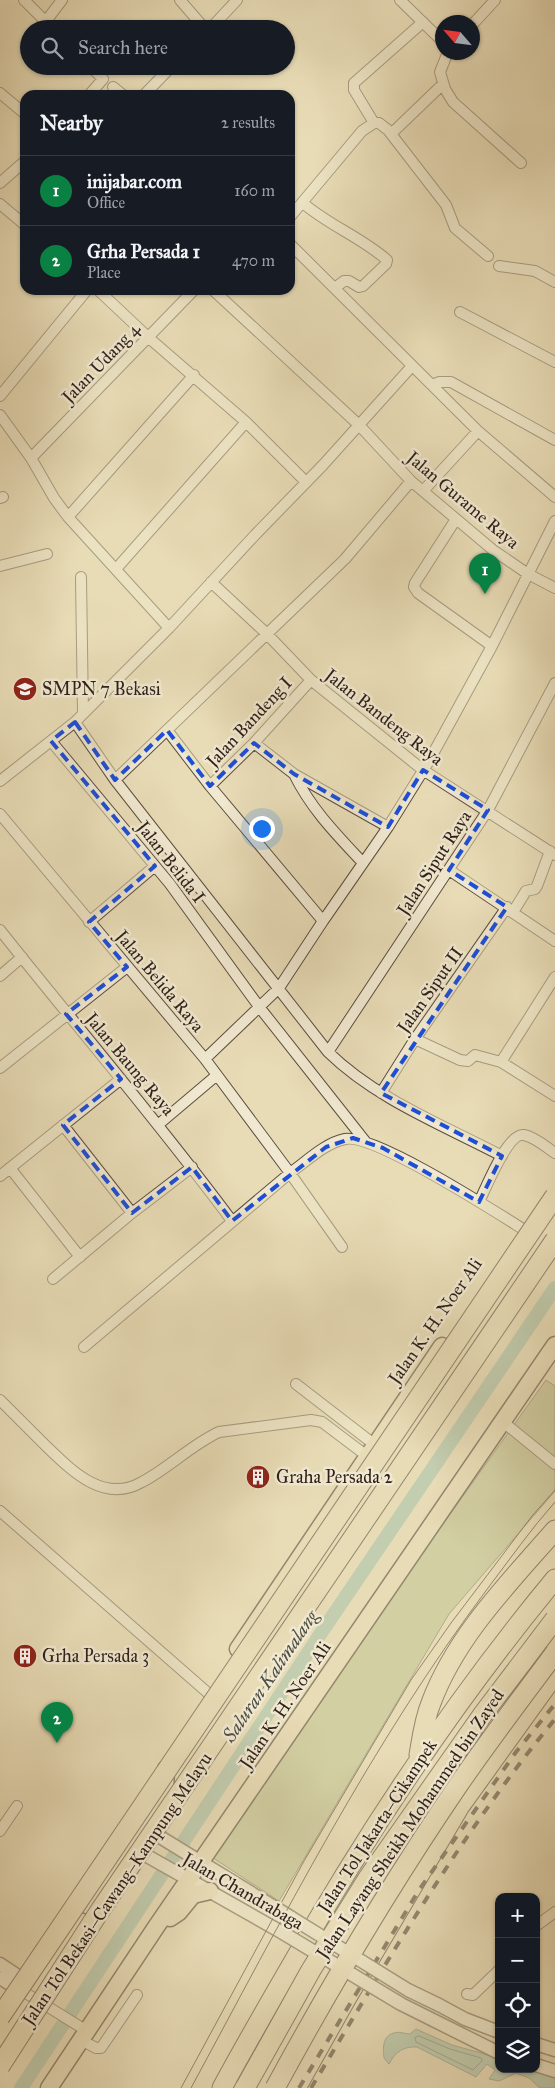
<!DOCTYPE html>
<html lang="en">
<head>
<meta charset="utf-8">
<style>
  body { margin:0; font-family:"IM FELL Great Primer",serif; background:#20242c; color:#f1f3f6 }
  .controls { position:absolute; right:15px; bottom:15px; display:grid; overflow:hidden; border-radius:10px; box-shadow:0 1px 4px #0004 }
  .controls button { width:45px; height:45px; display:grid; place-items:center; padding:0; border:0; border-bottom:1px solid #363941; background:#171b24; color:#f1f3f6; font:25px sans-serif }
  .compass { position:absolute; left:435px; top:15px; width:45px; height:45px; border-radius:50%; background:#171b24; box-shadow:0 1px 4px #0004; rotate:298deg }
  .you { position:absolute; left:261px; top:828px; width:18px; height:18px; margin:-12px; border:4px solid #fff; border-radius:50%; background:#1a73e8; box-shadow:0 0 0 8px #1a73e833 }
  .badge { display:grid; place-items:center; width:32px; height:32px; border-radius:50%; background:#0b8043; color:#fff; font-size:16px; font-weight:700 }
  .pin { position:absolute; translate:-50% -41px; filter:drop-shadow(0 1px 2px #0008) }
  .pin::after { content:''; position:absolute; top:26px; width:18px; height:15px; background:inherit; clip-path:polygon(0 0,100% 0,50% 100%) }
  .list { margin:0; padding:0; list-style:none }
  h2 { display:flex; justify-content:space-between; align-items:center; height:65px; margin:0; padding:0 20px; font-size:21px }
  h2 small { font-size:16px; font-weight:400; color:#9ea1a6 }
  .list li { display:grid; grid-template-columns:32px 1fr auto; gap:15px; align-items:center; box-sizing:border-box; height:70px; padding:0 20px; border-top:1px solid #363941 }
  .list b { display:block; font-size:19px; white-space:nowrap }
  .list p { margin:0; font-size:16px; white-space:nowrap; color:#9ea1a6 }
  .list em { font-size:16px; font-style:normal; color:#9ea1a6 }
  .icon { flex:none; width:28px; height:28px; fill:none; stroke:currentColor; stroke-width:2; stroke-linecap:round; stroke-linejoin:round }
  .map { position:relative; flex:none; width:555px; height:2088px; overflow:hidden }
  .search { position:absolute; background:#171b24; box-shadow:0 1px 4px #0004; left:20px; top:20px; width:275px; height:55px; display:flex; align-items:center; gap:12px; box-sizing:border-box; padding:0 18px; border-radius:28px; color:#9ea1a6; font-size:19px }
  .panel { position:absolute; background:#171b24; box-shadow:0 1px 4px #0004; left:20px; top:90px; width:275px; height:205px; border-radius:15px }
  .map>svg:first-child { display:block }
  .green { fill:#b9bf8c; stroke:#736f52 }
  .water { fill:#98bca9; stroke:#6d7d6f }
  .lines { fill:none; stroke-linecap:round; stroke-linejoin:round }
  .shore { stroke:#626e60; stroke-width:1 }
  .canal { stroke:#98bca9; stroke-width:14 }
  .minor-casing { stroke:#5c4e40; stroke-width:12 }
  .tertiary-casing { stroke:#5c4e40; stroke-width:15 }
  .primary-casing { stroke:#2d1f18; stroke-width:19 }
  .motorway-casing { stroke:#2d1f18; stroke-width:21 }
  .minor { stroke:#f0e8d0; stroke-width:10 }
  .tertiary { stroke:#f0e8d0; stroke-width:12 }
  .primary { stroke:#e8dcb7; stroke-width:16 }
  .motorway { stroke:#e8dcb7; stroke-width:19 }
  .tram { stroke:#2d1f18; stroke-width:1 }
  .rail { stroke:#2d1f18; stroke-width:4; stroke-dasharray:9 9; stroke-linecap:butt }
  .tertiary-bridge-casing { stroke:#5c4e40; stroke-width:15; stroke-linecap:butt }
  .motorway-bridge-casing { stroke:#2d1f18; stroke-width:21; stroke-linecap:butt }
  .tertiary-bridge { stroke:#f0e8d0; stroke-width:12 }
  .motorway-bridge { stroke:#e8dcb7; stroke-width:19 }
  .marked { fill:none; stroke:#1d4ed8; stroke-width:4; stroke-dasharray:10 6; stroke-linejoin:round }
  .labels { text-anchor:middle; dominant-baseline:central; stroke-width:5; stroke-linejoin:round; paint-order:stroke }
  .street-label { font-size:18px; fill:#2d1f18; stroke:#f0e8d0 }
  .poi-label { font-size:18px; fill:#2d1f18; stroke:#f0e8d0; text-anchor:start }
  .water-label { font-size:19px; font-style:italic; fill:#4d4e44; stroke:#f0e8d0 }
</style>
</head>
<body>
<div class="map">
<svg width="555" height="2088" viewBox="0 0 555 2088">
  <rect width="100%" height="100%" fill="#e8dcb7"/>
  <filter id="stains"><feTurbulence type="fractalNoise" baseFrequency=".004" numOctaves="4"/><feColorMatrix values="0 0 0 0 .2 0 0 0 0 .09 0 0 0 0 .02 0 0 0 .5 -.17"/></filter>
  <radialGradient id="worn" r=".72"><stop offset=".6" stop-color="#630" stop-opacity="0"/><stop offset="1" stop-color="#630" stop-opacity=".3"/></radialGradient>
  <!-- green -->
  <path class="green" d="M546,1380L555,1386V1491L449,1614L279,1901L207,1854Z"/>
  <!-- water -->
  <path class="water" d="M416,2029L452,2045L499,2058V2069H536L555,2073V2088H540L529,2078L516,2073L499,2081L489,2079L495,2070L487,2064L476,2077L417,2047C404,2046 395,2052 389,2064L384,2058C383,2049 382,2036 394,2033C398,2031 406,2034 410,2034Z"/>
  <g class="lines">
    <!-- shore -->
    <path class="shore" d="M419,2036L450,2049L481,2058L482,2061L473,2070L416,2042L415,2038Z"/>
    <!-- canal -->
    <path class="canal" d="M21,2088L321,1633L555,1288"/>
    <!-- minor casing -->
    <g class="minor-casing">
      <path id="minor" d="M24,0L53,29
        M180,0L205,29
        M400,0L442,41
        M46,21L62,0
        M472,25L495,0
        M210,29L237,0
        M448,52L440,72L445,89L453,102L521,163
        M113,87L123,95
        M0,93L25,114
        M89,95L103,79L90,66
        M144,95L172,66
        M374,123L354,90V83L423,22
        M391,134L443,84
        M0,183L25,161
        M303,203C328,225 361,237 387,260L386,264L363,286L359,287L349,281H344L336,287
        M0,204L25,225
        M290,217L362,131L374,123H379L388,130L446,205L455,228L488,256
        M290,244L478,431L555,497
        M499,266L535,271L555,282
        M98,290L149,338L246,422L306,482
        M213,290L359,425L411,481L493,550L528,574L555,588
        M460,312L555,362
        M432,385L439,382H451L555,440
        M0,396L87,290
        M0,415L31,458L54,498L68,517L169,628
        M31,458L194,290
        M423,491L478,431
        M0,498L3,497
        M68,517L194,375
        M456,519L415,583L414,587L418,593L492,646
        M0,566L47,554
        M116,569L246,422
        M81,577L83,714
        M211,582L266,633L311,680L423,770L555,855
        M75,722L115,780L328,1052C376,1099 443,1125 502,1156
        M167,730L210,786L323,921
        M51,741L170,884L260,1008L365,1141
        M254,743L294,774L388,827
        M294,774C311,809 337,835 363,863
        M115,780L345,559L411,481
        M0,781L75,722L169,628L255,535L323,465L412,366
        M210,786L254,743L311,680
        M0,814L205,1059L290,1173L342,1247
        M449,870L555,941
        M513,912L526,891L535,889L537,886L550,851
        M89,922L155,866
        M0,930C77,1027 158,1121 232,1221
        M0,976L22,957
        M415,1039L460,1060L468,1061L475,1055L501,1062L555,1096
        M328,1052L488,810L555,683
        M205,1059L279,988L323,921L388,827L429,761L492,646L555,521
        M501,1062L555,977
        M0,1068L127,967
        M381,1093L415,1039L507,907
        M159,1124L217,1075
        M63,1125L132,1213
        M10,1168L80,1257
        M0,1176L121,1079
        M479,1202C486,1188 508,1132 524,1135C535,1137 546,1147 555,1153
        M53,1279L132,1213L192,1167
        M84,1347L290,1173C307,1161 325,1143 345,1139C373,1133 494,1211 523,1229
        M296,1384L375,1445
        M0,1400C15,1415 31,1431 46,1446C72,1471 104,1504 142,1482C169,1468 191,1445 219,1432L311,1420L322,1422L367,1456
        M502,1421L555,1464
        M0,1511L208,1693
        M0,1831L17,1806
        M536,1926L555,1912
        M16,1987L87,2031
        M467,1994L473,1995L499,1970
        M81,2040L96,2048H101L137,1995"/>
    </g>
    <!-- tertiary casing -->
    <g class="tertiary-casing">
      <path id="tertiary" d="M147,1829L292,1918
        M133,1848L283,1933
        M0,1964L21,1978
        M0,1978L15,1987
        M439,2005L465,2019L499,2032
        M433,2020L499,2053
        M536,2044L555,2050
        M536,2065L555,2071"/>
    </g>
    <!-- primary casing -->
    <g class="primary-casing">
      <path id="primary" d="M238,1649L442,1346
        M86,1905L165,1791L166,1769
        M170,1918L179,1912L193,1895L210,1891
        M49,2088L156,1927L555,1345"/>
    </g>
    <!-- motorway casing -->
    <g class="motorway-casing">
      <path id="motorway" d="M419,1755C422,1738 424,1720 431,1703C456,1636 509,1583 555,1530
        M222,2088C244,2047 268,2006 291,1966C369,1829 455,1700 555,1579
        M296,2088L346,1999L460,1806L555,1674"/>
    </g>
    <!-- minor -->
    <use href="#minor" class="minor"/>
    <!-- tertiary -->
    <use href="#tertiary" class="tertiary"/>
    <!-- primary -->
    <use href="#primary" class="primary"/>
    <!-- motorway -->
    <use href="#motorway" class="motorway"/>
    <!-- tram -->
    <path class="tram" d="M181,2088L304,1861L411,1680L451,1623L532,1516L555,1490
      M191,2088C283,1918 371,1744 488,1588C510,1559 531,1529 555,1502"/>
    <!-- rail -->
    <path class="rail" d="M299,2088L419,1890L516,1752L555,1704
      M311,2088C387,1962 461,1833 555,1719"/>
    <!-- tertiary-bridge casing -->
    <g class="tertiary-bridge-casing">
      <path id="tertiary-bridge" d="M292,1918L408,1990L439,2005
        M283,1933L401,2004L433,2020"/>
    </g>
    <!-- motorway-bridge casing -->
    <g class="motorway-bridge-casing">
      <path id="motorway-bridge" d="M0,2017L555,1196
        M0,2066L101,1909L555,1240
        M245,2088L311,1970L368,1878L483,1714L555,1619
        M275,2088C331,1985 391,1884 457,1787C488,1742 522,1697 555,1653"/>
    </g>
    <!-- tertiary-bridge -->
    <use href="#tertiary-bridge" class="tertiary-bridge"/>
    <!-- motorway-bridge -->
    <use href="#motorway-bridge" class="motorway-bridge"/>
  </g>
  <!-- marked area -->
  <path d="M0 0H555V2088H0ZM75,722L115,780L167,730L210,786L254,743L294,774L388,827L423,770L488,810L449,870L507,907L381,1093L502,1156L479,1202L383,1148L353,1138L326,1147L232,1221L192,1167L132,1213L63,1125L121,1079L66,1014L127,967L89,922L155,866L51,741Z" fill="#e8dcb7" fill-opacity=".55" fill-rule="evenodd"/>
  <path class="marked" d="M75,722L115,780L167,730L210,786L254,743L294,774L388,827L423,770L488,810L449,870L507,907L381,1093L502,1156L479,1202L383,1148L353,1138L326,1147L232,1221L192,1167L132,1213L63,1125L121,1079L66,1014L127,967L89,922L155,866L51,741Z"/>
  <!-- icons -->
  <defs>
    <g id="school-disc" transform="scale(1.25)"><circle r="9.5" fill="#8f2418" stroke="#f0e8d0"/><path d="M0-5L7-2L0 1L-7-2ZM-4 1L0 2.5L4 1V4Q0 6-4 4Z" fill="#fff"/></g>
    <g id="building-disc" transform="scale(1.25)"><circle r="9.5" fill="#8f2418" stroke="#f0e8d0"/><path d="M-4-6H4V6H1V3H-1V6H-4ZM-2.5-4.3h1.7v1.8h-1.7ZM.8-4.3h1.7v1.8H.8ZM-2.5-1h1.7V.8h-1.7ZM.8-1h1.7V.8H.8Z" fill="#fff"/></g>
  </defs>
  <g fill-rule="evenodd">
    <use href="#school-disc" x="25" y="689"/>
    <use href="#building-disc" x="258" y="1477"/>
    <use href="#building-disc" x="25" y="1656"/>
  </g>
  <g class="labels">
    <!-- street labels -->
    <g class="street-label">
      <text transform="translate(101 363) rotate(-46)">Jalan Udang 4</text>
      <text transform="translate(463 500) rotate(40)">Jalan Gurame Raya</text>
      <text transform="translate(384 717) rotate(38)">Jalan Bandeng Raya</text>
      <text transform="translate(249 722) rotate(-47)">Jalan Bandeng I</text>
      <text transform="translate(171 862) rotate(52)">Jalan Belida I</text>
      <text transform="translate(434 863) rotate(-57)">Jalan Siput Raya</text>
      <text transform="translate(160 981) rotate(50)">Jalan Belida Raya</text>
      <text transform="translate(430 990) rotate(-55)">Jalan Siput II</text>
      <text transform="translate(130 1064) rotate(50)">Jalan Baung Raya</text>
      <text transform="translate(435 1321) rotate(-55)">Jalan K. H. Noer Ali</text>
      <text transform="translate(285 1705) rotate(-56)">Jalan K. H. Noer Ali</text>
      <text transform="translate(410 1824) rotate(-56)">Jalan Layang Sheikh Mohammed bin Zayed</text>
      <text transform="translate(377 1826) rotate(-57)">Jalan Tol Jakarta–Cikampek</text>
      <text transform="translate(117 1889) rotate(-56)">Jalan Tol Bekasi–Cawang–Kampung Melayu</text>
      <text transform="translate(243 1891) rotate(30)">Jalan Chandrabaga</text>
    </g>
    <!-- poi labels -->
    <g class="poi-label">
      <text x="42" y="689">SMPN 7 Bekasi</text>
      <text x="276" y="1477">Graha Persada 2</text>
      <text x="42" y="1656">Grha Persada 3</text>
    </g>
    <!-- water labels -->
    <g class="water-label">
      <text transform="translate(270 1676) rotate(-56)">Saluran Kalimalang</text>
    </g>
  </g>
  <rect width="100%" height="100%" filter="url(#stains)"/>
  <rect width="100%" height="100%" fill="url(#worn)"/>
</svg>
<div class="controls">
<button>+</button>
<button>−</button>
<button><svg class="icon" aria-label="locate" viewBox="0 0 24 24"><circle cx="12" cy="12" r="6"/><path d="M12 2v4M12 18v4M2 12h4M18 12h4"/></svg></button>
<button><svg class="icon" aria-label="layers" viewBox="0 0 24 24"><path d="M12 4l9 5-9 5-9-5zM3 14l9 5 9-5"/></svg></button>
</div>
<svg class="compass" viewBox="-18 -18 36 36"><path d="M0-13l5 13h-10z" fill="#e53935"/><path d="M0 13l5-13h-10z" fill="#9ea1a6"/></svg>
<div class="you"></div>
<div class="pin badge" style="left:485px;top:594px">1</div>
<div class="pin badge" style="left:57px;top:1743px">2</div>
<div class="search"><svg class="icon" aria-label="search" viewBox="0 0 24 24"><circle cx="10" cy="10" r="6"/><path d="M15 15l6 6"/></svg>Search here</div>
<section class="panel">
<h2>Nearby<small>2 results</small></h2>
<ul class="list">
<li><span class="badge">1</span><div><b>inijabar.com</b><p>Office</p></div><em>160 m</em></li>
<li><span class="badge">2</span><div><b>Grha Persada 1</b><p>Place</p></div><em>470 m</em></li>
</ul>
</section>
</div>
</body>
</html>
